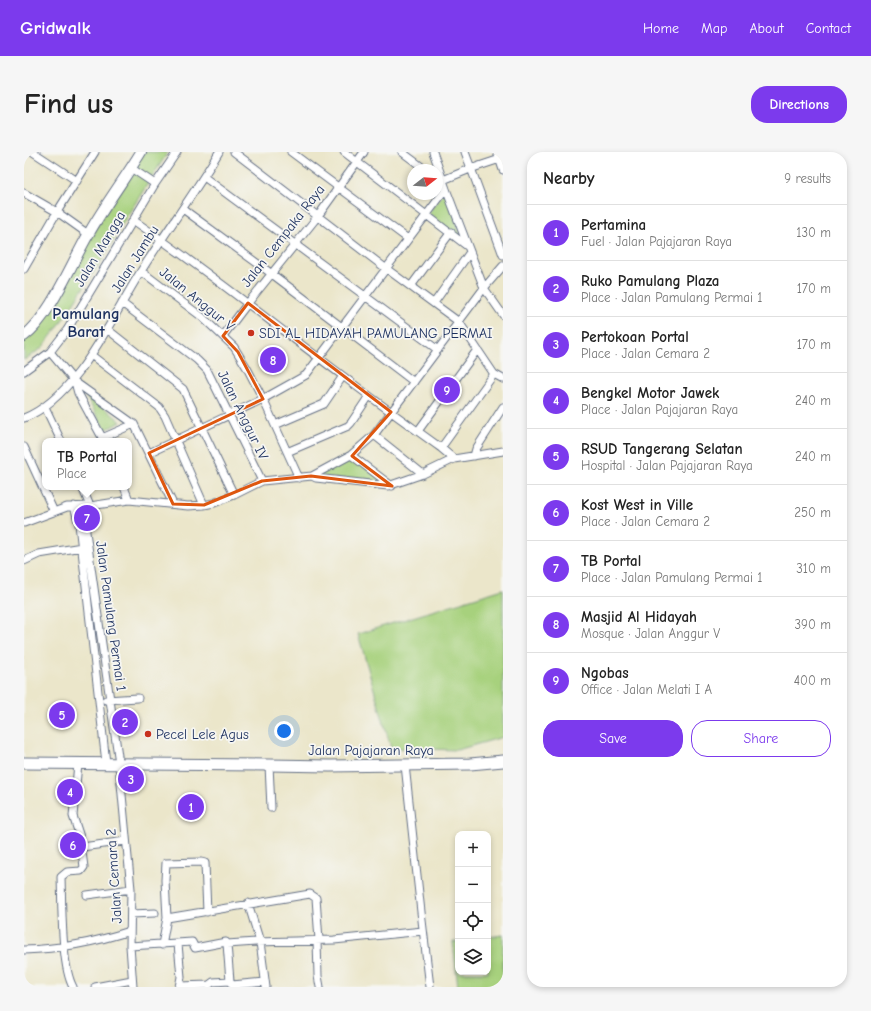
<!DOCTYPE html>
<html lang="en">
<head>
<meta charset="utf-8">
<style>
  body { margin:0; font-family:"Comic Neue",sans-serif; background:#f6f6f6; color:#222 }
  .controls { position:absolute; right:12px; bottom:12px; display:grid; overflow:hidden; border-radius:8px; box-shadow:0 2px 6px #0003 }
  .controls button { width:36px; height:36px; display:grid; place-items:center; padding:0; border:0; border-bottom:1px solid #e0e0e0; background:#fff; color:#222; font:20px sans-serif }
  .compass { position:absolute; left:383px; top:12px; width:36px; height:36px; border-radius:50%; background:#fff; box-shadow:0 2px 6px #0003; rotate:73deg }
  .you { position:absolute; left:260px; top:579px; width:14px; height:14px; margin:-10px; border:3px solid #fff; border-radius:50%; background:#1a73e8; box-shadow:0 0 0 6px #1a73e833 }
  .badge { display:grid; place-items:center; width:26px; height:26px; border-radius:50%; background:#7c3aed; color:#fff; font-size:13px; font-weight:700 }
  .pin { position:absolute; translate:-50% -50%; border:2px solid #fff; box-shadow:0 1px 4px #0006 }
  .popup { position:absolute; left:18px; top:286px; width:90px; height:52px; box-sizing:border-box; display:grid; place-content:center; border-radius:8px; background:#fff; filter:drop-shadow(0 1px 3px #0005); font-size:13px; white-space:nowrap; color:#767676 }
  .popup b { font-size:15px; color:#222 }
  .popup::after { content:''; position:absolute; left:50%; top:100%; margin-left:-8px; border:8px solid transparent; border-top-color:#fff }
  .list { margin:0; padding:0; list-style:none }
  h2 { display:flex; justify-content:space-between; align-items:center; height:52px; margin:0; padding:0 16px; font-size:17px }
  h2 small { font-size:13px; font-weight:400; color:#767676 }
  .list li { display:grid; grid-template-columns:26px 1fr auto; gap:12px; align-items:center; box-sizing:border-box; height:56px; padding:0 16px; border-top:1px solid #e0e0e0 }
  .list b { display:block; font-size:15px; white-space:nowrap }
  .list p { margin:0; font-size:13px; white-space:nowrap; color:#767676 }
  .list em { font-size:13px; font-style:normal; color:#767676 }
  .actions { display:flex; gap:8px; padding:12px 16px }
  .actions a { flex:1; padding:9px 0; border:1px solid #7c3aed; border-radius:16px; text-align:center; font-size:14px; color:#7c3aed }
  .actions .main { background:#7c3aed; color:#fff }
  .icon { flex:none; width:22px; height:22px; fill:none; stroke:currentColor; stroke-width:2; stroke-linecap:round; stroke-linejoin:round }
  .map { position:relative; flex:none; width:479px; height:835px; overflow:hidden; border-radius:16px }
  header { display:flex; align-items:center; gap:24px; box-sizing:border-box; height:56px; padding:0 20px; background:#7c3aed; color:#fff }
  header strong { font-size:19px }
  nav { display:flex; gap:22px; margin-inline-start:auto; font-size:14px }
  .intro { display:flex; align-items:center; justify-content:space-between; box-sizing:border-box; height:96px; padding:0 24px }
  h1 { margin:0; font-size:28px }
  .button { padding:10px 18px; border-radius:16px; background:#7c3aed; color:#fff; font-size:14px; font-weight:700 }
  main { display:flex; gap:24px; padding:0 24px }
  aside { flex:1; background:#fff; border-radius:16px; box-shadow:0 2px 6px #0003 }
  .map>svg:first-child { display:block }
  .green { fill:#a7d17d; stroke:#61806e }
  .lines { fill:none; stroke-linecap:round; stroke-linejoin:round }
  .street-casing { stroke:#646f84; stroke-width:9 }
  .secondary-casing { stroke:#646f84; stroke-width:12 }
  .primary-casing { stroke:#646f84; stroke-width:13 }
  .street { stroke:#fff; stroke-width:7 }
  .secondary { stroke:#fff; stroke-width:10 }
  .primary { stroke:#fff; stroke-width:11 }
  .marked { fill:none; stroke:#de5710; stroke-width:3; stroke-linejoin:round }
  .poi-dot { fill:#c8321e; stroke:#f6f6f2; stroke-width:1.5 }
  .labels { text-anchor:middle; dominant-baseline:central; stroke-width:3.5; stroke-linejoin:round; paint-order:stroke }
  .street-label { font-size:14px; fill:#1b2f5e; stroke:#f6f6f2 }
  .poi-label { font-size:14px; fill:#1b2f5e; stroke:#f6f6f2; text-anchor:start }
  .quarter-label { font-size:16px; font-weight:bold; fill:#1b2f5e; stroke:#f6f6f2 }
</style>
</head>
<body>
<header>
<strong>Gridwalk</strong>
<nav><a>Home</a><a>Map</a><a>About</a><a>Contact</a></nav>
</header>
<div class="intro"><h1>Find us</h1><a class="button">Directions</a></div>
<main>
<div class="map">
<svg width="479" height="835" viewBox="0 0 479 835">
  <rect width="100%" height="100%" fill="#f6f6f2"/>
  <filter id="ink" filterUnits="userSpaceOnUse"><feTurbulence type="fractalNoise" baseFrequency=".025" numOctaves="2"/><feDisplacementMap in="SourceGraphic" scale="8" xChannelSelector="R" yChannelSelector="G"/><feConvolveMatrix kernelMatrix="1 2 1 2 8 2 1 2 1" color-interpolation-filters="sRGB"/></filter>
  <filter id="wash" filterUnits="userSpaceOnUse"><feTurbulence type="fractalNoise" baseFrequency=".012" numOctaves="4" result="noise"/><feDisplacementMap in="SourceGraphic" scale="16" xChannelSelector="R" yChannelSelector="G"/><feGaussianBlur stdDeviation="0.9" result="paint"/><feColorMatrix in="noise" values="0 0 0 0 0 0 0 0 0 0 0 0 0 0 0 0 0 1.4 0 .05"/><feComposite in="paint" operator="in"/></filter>
  <g filter="url(#wash)">
    <rect width="100%" height="100%" fill="#ebe6ca"/>
    <!-- green -->
    <path class="green" d="M118,0H144L100,69L79,106L33,176L18,196L0,208V184L9,177Z
      M421,39L439,88L404,61Z
      M56,234L97,270L81,278Z
      M327,303L364,334L288,324Z
      M479,437V585L433,598L367,596L334,482Z
      M479,783V835H434L429,790H434V820H464V785Z"/>
  </g>
  <g filter="url(#ink)">
    <g class="lines">
      <!-- street casing -->
      <g class="street-casing">
        <path id="street" d="M9,0L53,29
          M210,0L360,115L435,170L470,222L479,227
          M267,0L384,87
          M320,0L443,94
          M378,0L402,18
          M409,0L422,37L460,136L479,163
          M441,0L479,103
          M473,0L479,18
          M107,16L131,32
          M180,25L414,198
          M415,28H419L446,17L479,6
          M0,41L33,60L64,82
          M159,57L252,125L390,230
          M109,68C181,117 249,172 319,224C351,249 384,272 417,296L430,307
          M0,117L33,60L71,0
          M117,119L178,165L210,195L223,216L239,247L275,326
          M387,134L427,80
          M98,151L173,208L183,218L238,329
          M410,151L446,100
          M83,177L159,237L210,343
          M199,184L224,151L294,64L340,0
          M26,200L51,230L110,272L149,352
          M67,203L135,255L141,264L180,353
          M0,219L26,200L43,178L131,32L153,0
          M51,230L54,241L80,289
          M21,255L37,289
          M0,266C55,244 88,164 119,116C144,77 171,40 195,0
          M251,273L300,252L319,224
          M394,279L453,198
          M350,283L399,322
          M78,286L110,272
          M0,295L30,360
          M417,296L470,222
          M263,300L324,274L327,271L345,244
          M125,301L239,247L282,223L422,37
          M327,303L368,334
          M450,304L452,297L479,255
          M288,324L327,303L350,283L460,136L479,114
          M58,335L66,354
          M100,335L105,348
          M50,354L55,372L82,611
          M0,371L43,355L66,354L105,348L164,354L180,353L190,351L210,343L238,329L288,324L292,326L364,334L399,322L430,307L479,299
          M55,372L61,373L95,611L107,737L106,794L109,835
          M0,409L15,402L58,395
          M82,548L114,546
          M245,613L247,656
          M381,613L397,760L406,835
          M58,695L102,689
          M63,743L107,737
          M224,751L236,790L242,835
          M107,762L131,761
          M143,766L286,742L292,746L295,788
          M293,788L294,824L296,835
          M154,792L157,825L155,835
          M203,792L206,829
          M138,793L143,766L141,728L142,711L177,710L181,711L183,760
          M106,794L168,790L171,796L202,790L203,792L232,790L310,788L399,779
          M0,798C36,797 72,790 106,779
          M156,834L185,833L189,830L206,829L208,833L241,830
          M49,835C37,814 38,750 37,725L43,720L57,719L60,715L56,685L49,664L54,612
          M71,835L108,828"/>
      </g>
      <!-- secondary casing -->
      <g class="secondary-casing">
        <path id="secondary" d="M0,184C26,165 47,112 64,83C80,54 100,28 117,0"/>
      </g>
      <!-- primary casing -->
      <g class="primary-casing">
        <path id="primary" d="M0,611L245,613L306,614L446,612L479,609"/>
      </g>
      <!-- street -->
      <use href="#street" class="street"/>
      <!-- secondary -->
      <use href="#secondary" class="secondary"/>
      <!-- primary -->
      <use href="#primary" class="primary"/>
    </g>
  </g>
  <!-- marked area -->
  <path class="marked" d="M224,151L367,260L328,304L368,334L287,324L238,329L180,353L149,352L125,301L239,247L214,200L199,184Z"/>
  <!-- markers -->
  <g class="poi-dot">
    <circle cx="227" cy="181" r="4"/>
    <circle cx="124" cy="582" r="4"/>
  </g>
  <g class="labels">
    <!-- street labels -->
    <g class="street-label">
      <text transform="translate(259 84) rotate(-52)">Jalan Cempaka Raya</text>
      <text transform="translate(76 97) rotate(-59)">Jalan Mangga</text>
      <text transform="translate(111 107) rotate(-58)">Jalan Jambu</text>
      <text transform="translate(173 147) rotate(39)">Jalan Anggur V</text>
      <text transform="translate(219 263) rotate(64)">Jalan Anggur IV</text>
      <text transform="translate(87 464) rotate(82)">Jalan Pamulang Permai 1</text>
      <text x="347" y="598">Jalan Pajajaran Raya</text>
      <text transform="translate(90 724) rotate(-94)">Jalan Cemara 2</text>
    </g>
    <!-- poi labels -->
    <g class="poi-label">
      <text x="235" y="181">SDI AL HIDAYAH PAMULANG PERMAI</text>
      <text x="132" y="582">Pecel Lele Agus</text>
    </g>
    <!-- quarter labels -->
    <g class="quarter-label">
      <text x="62" y="162">Pamulang<tspan x="62" dy="18">Barat</tspan></text>
    </g>
  </g>
</svg>
<div class="controls">
<button>+</button>
<button>−</button>
<button><svg class="icon" aria-label="locate" viewBox="0 0 24 24"><circle cx="12" cy="12" r="6"/><path d="M12 2v4M12 18v4M2 12h4M18 12h4"/></svg></button>
<button><svg class="icon" aria-label="layers" viewBox="0 0 24 24"><path d="M12 4l9 5-9 5-9-5zM3 14l9 5 9-5"/></svg></button>
</div>
<svg class="compass" viewBox="-18 -18 36 36"><path d="M0-13l5 13h-10z" fill="#e53935"/><path d="M0 13l5-13h-10z" fill="#767676"/></svg>
<div class="you"></div>
<div class="pin badge" style="left:167px;top:655px">1</div>
<div class="pin badge" style="left:101px;top:570px">2</div>
<div class="pin badge" style="left:107px;top:627px">3</div>
<div class="pin badge" style="left:46px;top:640px">4</div>
<div class="pin badge" style="left:38px;top:563px">5</div>
<div class="pin badge" style="left:49px;top:693px">6</div>
<div class="pin badge" style="left:63px;top:366px">7</div>
<div class="popup"><b>TB Portal</b>Place</div>
<div class="pin badge" style="left:249px;top:208px">8</div>
<div class="pin badge" style="left:423px;top:238px">9</div>
</div>
<aside>
<h2>Nearby<small>9 results</small></h2>
<ul class="list">
<li><span class="badge">1</span><div><b>Pertamina</b><p>Fuel · Jalan Pajajaran Raya</p></div><em>130 m</em></li>
<li><span class="badge">2</span><div><b>Ruko Pamulang Plaza</b><p>Place · Jalan Pamulang Permai 1</p></div><em>170 m</em></li>
<li><span class="badge">3</span><div><b>Pertokoan Portal</b><p>Place · Jalan Cemara 2</p></div><em>170 m</em></li>
<li><span class="badge">4</span><div><b>Bengkel Motor Jawek</b><p>Place · Jalan Pajajaran Raya</p></div><em>240 m</em></li>
<li><span class="badge">5</span><div><b>RSUD Tangerang Selatan</b><p>Hospital · Jalan Pajajaran Raya</p></div><em>240 m</em></li>
<li><span class="badge">6</span><div><b>Kost West in Ville</b><p>Place · Jalan Cemara 2</p></div><em>250 m</em></li>
<li><span class="badge">7</span><div><b>TB Portal</b><p>Place · Jalan Pamulang Permai 1</p></div><em>310 m</em></li>
<li><span class="badge">8</span><div><b>Masjid Al Hidayah</b><p>Mosque · Jalan Anggur V</p></div><em>390 m</em></li>
<li><span class="badge">9</span><div><b>Ngobas</b><p>Office · Jalan Melati I A</p></div><em>400 m</em></li>
</ul>
<div class="actions"><a class="main">Save</a><a>Share</a></div>
</aside>
</main>
</body>
</html>
